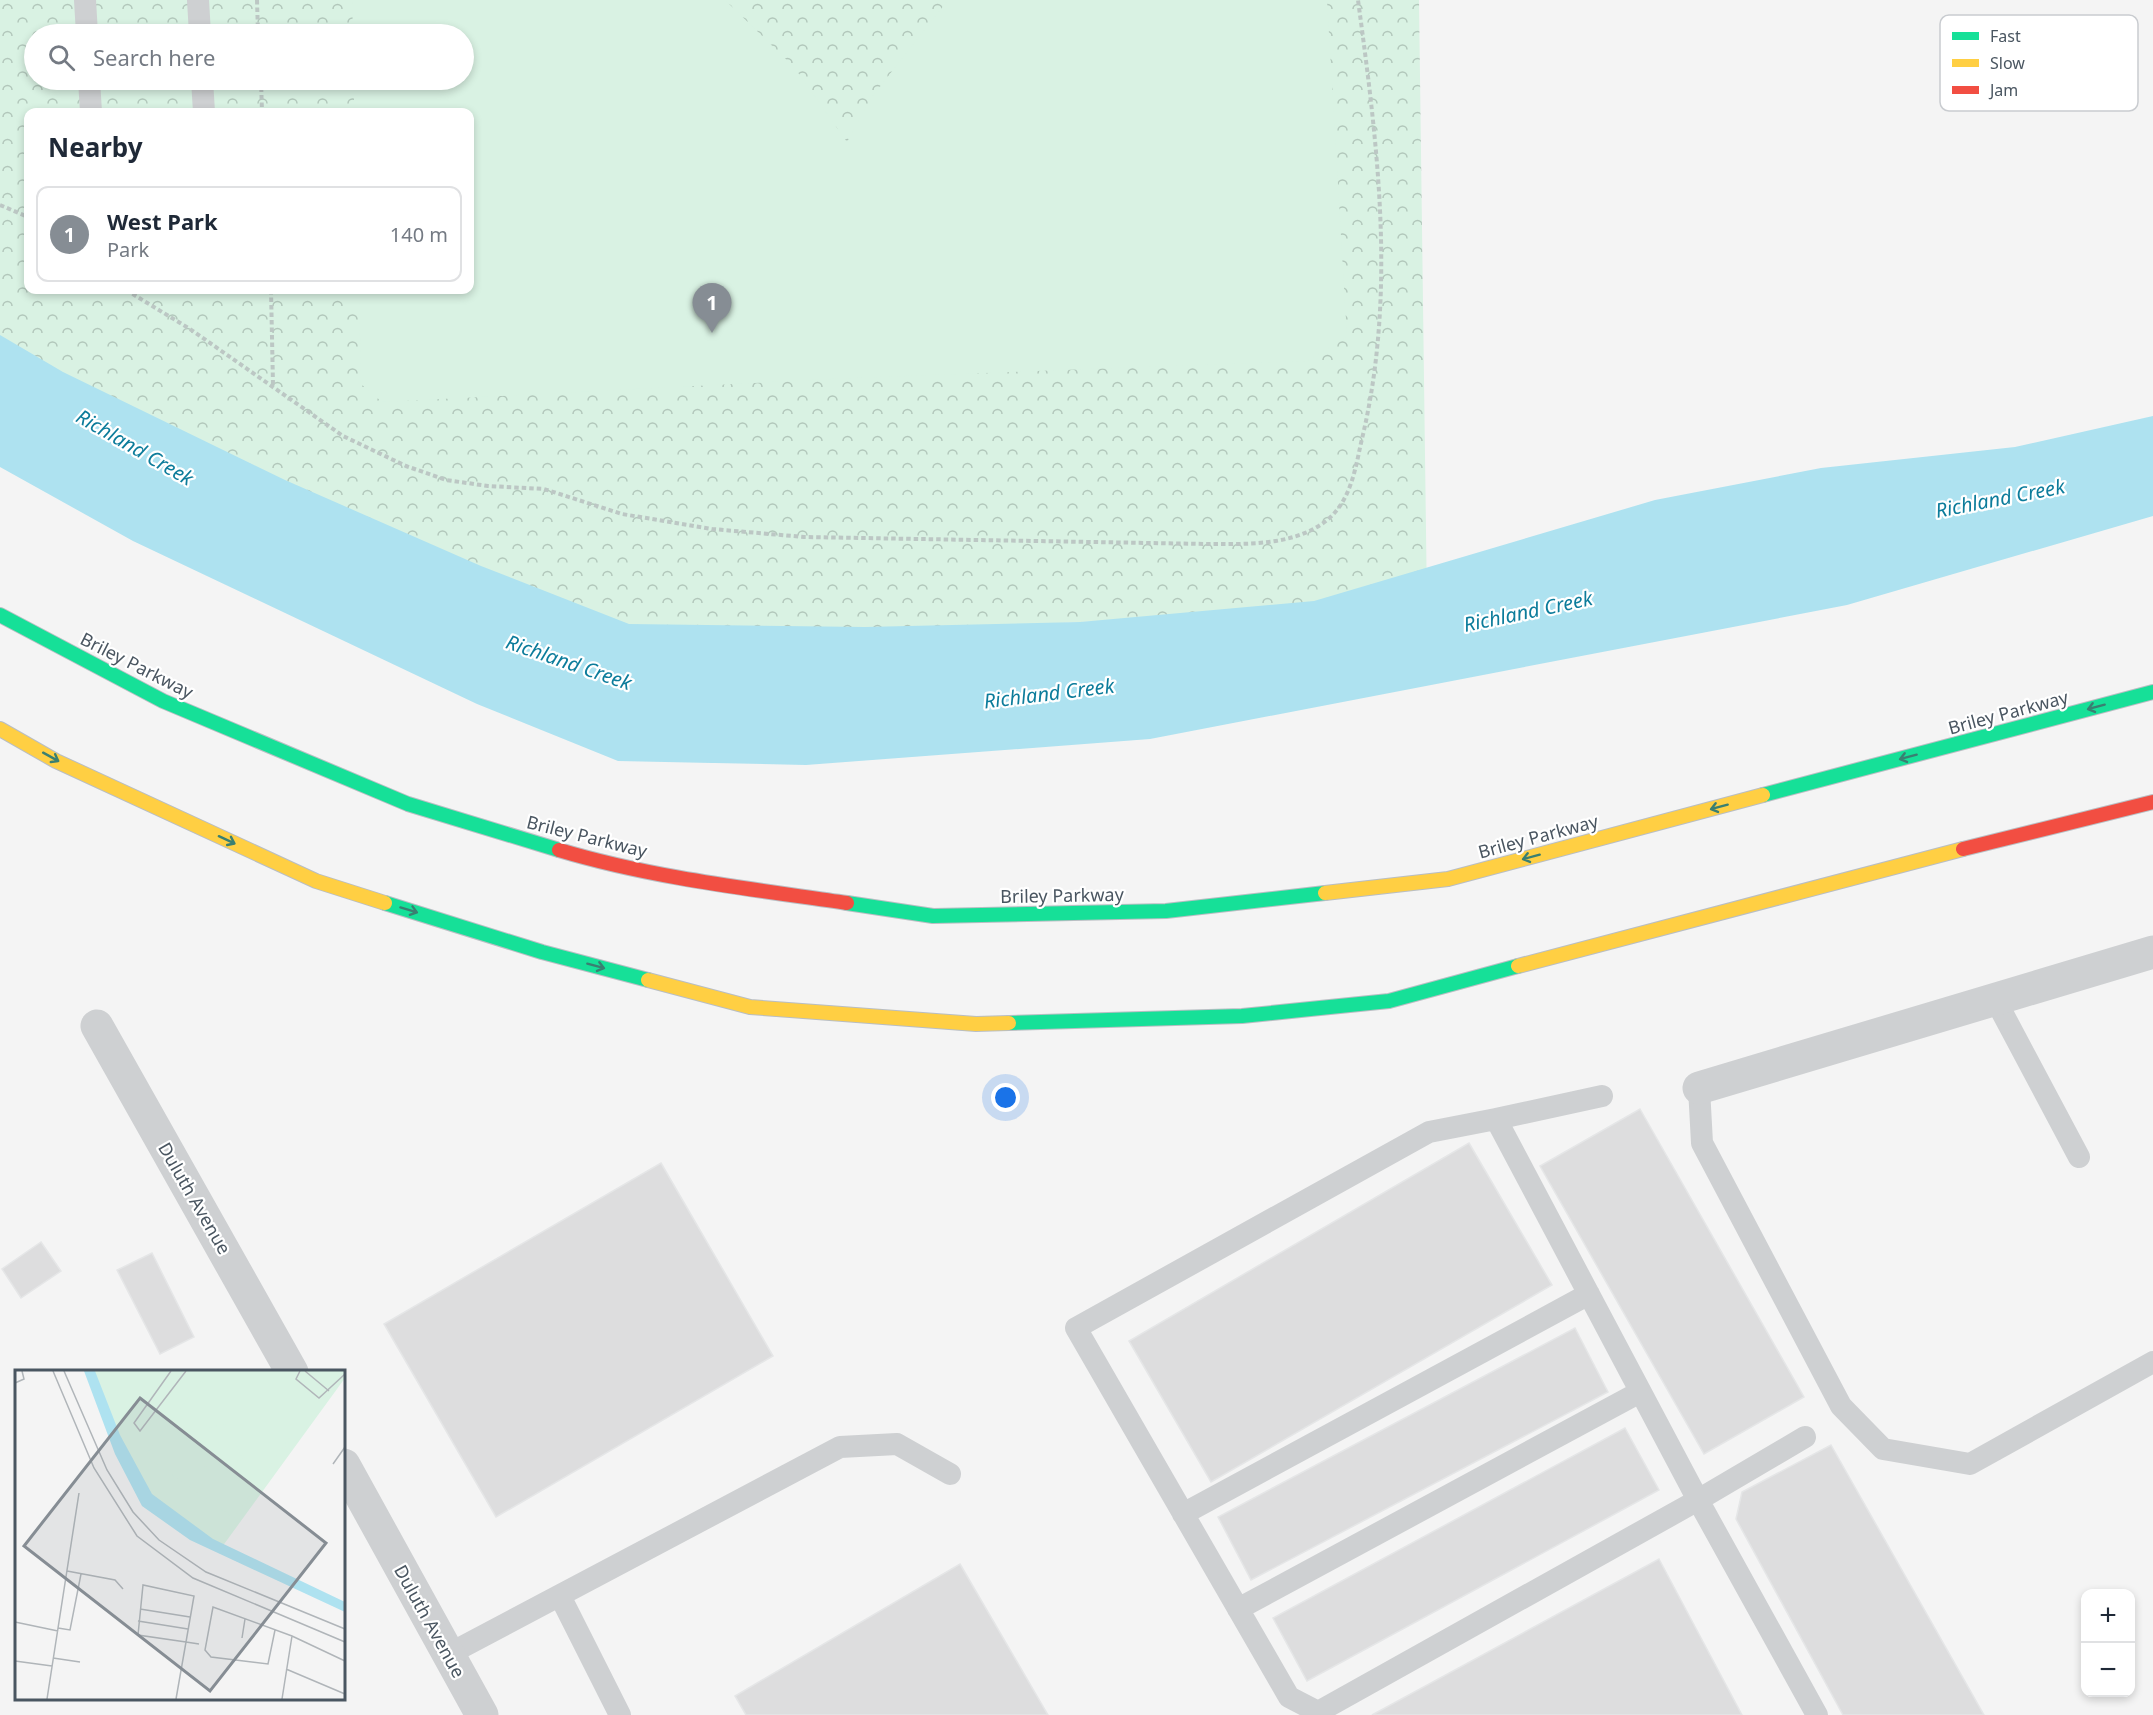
<!DOCTYPE html>
<html lang="en">
<head>
<meta charset="utf-8">
<style>
  body { margin:0; font-family:"Noto Sans",sans-serif; background:#f6f6f7; color:#1f2937 }
  .controls { position:absolute; right:18px; bottom:18px; display:grid; overflow:hidden; border-radius:12px; box-shadow:0 3px 9px #0003 }
  .controls button { width:54px; height:54px; display:grid; place-items:center; padding:0; border:0; border-bottom:2px solid #e0e1e3; background:#fff; color:#1f2937; font:30px sans-serif }
  .you { position:absolute; left:1006px; top:1098px; width:21px; height:21px; margin:-15px; border:4px solid #fff; border-radius:50%; background:#1a73e8; box-shadow:0 0 0 9px #1a73e833 }
  .badge { display:grid; place-items:center; width:39px; height:39px; border-radius:50%; background:#868d94; color:#fff; font-size:20px; font-weight:700 }
  .pin { position:absolute; translate:-50% -50px; filter:drop-shadow(0 2px 3px #0008) }
  .pin::after { content:''; position:absolute; top:32px; width:21px; height:18px; background:inherit; clip-path:polygon(0 0,100% 0,50% 100%) }
  .list { margin:0; padding:0; list-style:none }
  h2 { display:flex; justify-content:space-between; align-items:center; height:78px; margin:0; padding:0 24px; font-size:26px }
  h2 small { font-size:20px; font-weight:400; color:#747a83 }
  .list li { display:grid; grid-template-columns:39px 1fr auto; gap:18px; align-items:center; box-sizing:border-box; height:96px; margin:0 12px 12px; padding:0 12px; border:2px solid #e0e1e3; border-radius:12px }
  .list b { display:block; font-size:22px; white-space:nowrap }
  .list p { margin:0; font-size:20px; white-space:nowrap; color:#747a83 }
  .list em { font-size:20px; font-style:normal; color:#747a83 }
  .icon { flex:none; width:33px; height:33px; fill:none; stroke:currentColor; stroke-width:2; stroke-linecap:round; stroke-linejoin:round }
  .map { position:relative; flex:none; width:2153px; height:1715px; overflow:hidden }
  .search { position:absolute; background:#fff; box-shadow:0 3px 9px #0003; left:24px; top:24px; width:450px; height:66px; display:flex; align-items:center; gap:15px; box-sizing:border-box; padding:0 21px; border-radius:33px; color:#747a83; font-size:22px }
  .panel { position:absolute; background:#fff; box-shadow:0 3px 9px #0003; left:24px; top:108px; width:450px; height:186px; border-radius:12px }
  .map>svg:first-child { display:block }
  .forest { fill:url(#forest-crowns); fill-rule:evenodd }
  .pitch { fill:#d9f2e3 }
  .water { fill:#aee2f0 }
  .building { fill:#ddddde; stroke:#e5e6e7; stroke-width:1.5 }
  .lines { fill:none; stroke-linecap:round; stroke-linejoin:round }
  .fast-casing { stroke:#b9bec3; stroke-width:16 }
  .slow-casing { stroke:#b9bec3; stroke-width:16 }
  .jam-casing { stroke:#b9bec3; stroke-width:16 }
  .path { stroke:#bcc7c4; stroke-width:4; stroke-dasharray:4.5 3; stroke-linecap:butt }
  .lane { stroke:#ced0d2; stroke-width:22 }
  .street { stroke:#ced0d2; stroke-width:33 }
  .fast { stroke:#16e098; stroke-width:14 }
  .slow { stroke:#ffcf43; stroke-width:14 }
  .jam { stroke:#f24e42; stroke-width:14 }
  .oneway { stroke:#3a7f72 }
  .labels { text-anchor:middle; dominant-baseline:central; stroke-width:4.5; stroke-linejoin:round; paint-order:stroke }
  .street-label { font-size:18px; fill:#4a5661; stroke:#fff }
  .water-label { font-size:20px; font-style:italic; fill:#0c7c9b; stroke:#fff }
  .inset-road { fill:none; stroke:#b0b5b9; stroke-width:1.5 }
  .view { fill:#868d94; fill-opacity:0.15; stroke:#868d94; stroke-width:3 }
  .inset-edge { fill:none; stroke:#4a5661; stroke-width:3 }
  .key { fill:#fff; stroke:#c9ccd0; stroke-width:1.5 }
  .key-label { font-size:16px; fill:#4a5661 }
</style>
</head>
<body>
<div class="map">
<svg width="2153" height="1715" viewBox="0 0 2153 1715">
  <defs>
    <pattern id="forest-crowns" width="20" height="18" patternUnits="userSpaceOnUse" patternTransform="scale(1.5)"><rect width="20" height="18" fill="#d9f2e3"/><path d="M2 6a3 3 0 1 1 6 0M12 15a3 3 0 1 1 6 0" fill="none" stroke="#b2c7bb"/></pattern>
  </defs>
  <rect width="100%" height="100%" fill="#f4f4f4"/>
  <!-- forest -->
  <path class="forest" d="M0,0H1419L1427,606L584,645L0,376ZM34,34H464V80H34ZM28,112H470V290H28Z"/>
  <!-- pitch -->
  <path class="pitch" d="M352,0H725L794,67L847,142L871,98L948,0H1327L1347,337L1307,361L852,378L382,402L361,384L359,290H470V112H354V80H464V34H353Z"/>
  <!-- water -->
  <path class="water" d="M0,335L63,372L285,480L481,566L629,624L865,627L1080,622L1314,601L1655,500L1821,468L2015,447L2153,416V516L1847,605L1150,739L806,765L618,761L477,704L133,541L0,467Z"/>
  <!-- building -->
  <path class="building" d="M1640,1109L1804,1397L1704,1454L1540,1166Z
    M1469,1143L1552,1285L1211,1482L1129,1341Z
    M661,1163L773,1356L496,1517L384,1324Z
    M41,1242L61,1271L21,1298L2,1269Z
    M152,1253L194,1337L160,1354L117,1270Z
    M1575,1328L1608,1392L1251,1580L1218,1517Z
    M1625,1428L1659,1490L1307,1681L1273,1618Z
    M1831,1445L1984,1715H1843L1736,1519L1742,1492Z
    M1659,1559L1742,1715H1372Z
    M960,1564L1048,1715H746L735,1696Z"/>
  <g class="lines">
    <!-- fast casing -->
    <g class="fast-casing">
      <path id="fast" d="M0,615L163,701L408,804L559,850
        M1763,795L2153,692
        M385,903L542,952L648,980
        M847,903L933,916L1166,911L1325,893
        M1009,1023L1242,1016L1389,1001L1518,966"/>
    </g>
    <!-- slow casing -->
    <g class="slow-casing">
      <path id="slow" d="M0,729L56,761L316,881L385,903
        M1325,893L1448,879L1763,795
        M1518,966L1963,849
        M648,980L750,1007L976,1024L1009,1023"/>
    </g>
    <!-- jam casing -->
    <g class="jam-casing">
      <path id="jam" d="M1963,849L2153,802
        M559,850C652,878 751,889 847,903"/>
    </g>
    <!-- path -->
    <path class="path" d="M257,0L258,34
      M261,80L262,112
      M0,205L28,217
      M126,290L190,329L343,436L406,466L446,480L488,486L544,489L622,514L712,529L804,537L1208,544C1248,544 1293,546 1326,521C1350,502 1355,471 1361,443C1397,296 1378,148 1358,0
      M271,290L273,385"/>
    <!-- lane -->
    <path class="lane" d="M85,0L87,34
      M198,0L200,34
      M89,80L91,112
      M202,80L204,112
      M1995,999L2079,1157
      M1699,1088L1702,1143L1841,1406L1883,1449L1970,1464L2153,1362
      M1496,1119L1602,1096
      M1805,1437L1698,1500L1318,1712L1289,1697L1076,1328L1429,1132L1496,1119L1698,1500L1817,1715
      M1183,1514L1589,1294
      M560,1596L620,1715
      M1238,1609L1640,1392
      M449,1654L840,1447L897,1444L950,1474"/>
    <!-- street -->
    <path class="street" d="M97,1026L292,1372
      M1699,1088L2153,952
      M344,1465L482,1715"/>
    <!-- fast -->
    <use href="#fast" class="fast"/>
    <!-- slow -->
    <use href="#slow" class="slow"/>
    <!-- jam -->
    <use href="#jam" class="jam"/>
  </g>
  <!-- one-way arrows -->
  <defs><path id="oneway-shaft" d="M-6 0H5M1.5-3L5.5 0L1.5 3" fill="none" stroke-width="1.6" stroke-linecap="round" stroke-linejoin="round" transform="scale(1.5)"/></defs>
  <g class="oneway">
    <use href="#oneway-shaft" transform="translate(2096 707) rotate(165)"/>
    <use href="#oneway-shaft" transform="translate(51 757) rotate(29)"/>
    <use href="#oneway-shaft" transform="translate(1908 757) rotate(165)"/>
    <use href="#oneway-shaft" transform="translate(1719 807) rotate(165)"/>
    <use href="#oneway-shaft" transform="translate(227 840) rotate(25)"/>
    <use href="#oneway-shaft" transform="translate(1531 857) rotate(165)"/>
    <use href="#oneway-shaft" transform="translate(409 910) rotate(17)"/>
    <use href="#oneway-shaft" transform="translate(596 966) rotate(15)"/>
  </g>
  <g class="labels">
    <!-- street labels -->
    <g class="street-label">
      <text transform="translate(137 665) rotate(27)">Briley Parkway</text>
      <text transform="translate(2008 712) rotate(-15)">Briley Parkway</text>
      <text transform="translate(587 836) rotate(14)">Briley Parkway</text>
      <text transform="translate(1538 836) rotate(-15)">Briley Parkway</text>
      <text transform="translate(1062 895) rotate(-1)">Briley Parkway</text>
      <text transform="translate(195 1198) rotate(60)">Duluth Avenue</text>
      <text transform="translate(430 1621) rotate(61)">Duluth Avenue</text>
    </g>
    <!-- water labels -->
    <g class="water-label">
      <text transform="translate(135 447) rotate(30)">Richland Creek</text>
      <text transform="translate(2000 498) rotate(-11)">Richland Creek</text>
      <text transform="translate(1528 611) rotate(-12)">Richland Creek</text>
      <text transform="translate(569 662) rotate(19)">Richland Creek</text>
      <text transform="translate(1049 693) rotate(-7)">Richland Creek</text>
    </g>
  </g>
  <!-- overview -->
  <g transform="translate(15 1370)">
    <rect width="330" height="330" fill="#f4f4f4"/>
    <path d="M79,1H330V8L207,177L132,123L104,72Z" fill="#d9f2e3"/>
    <path d="M193,1L277,64L219,148L130,86ZM220,52V72L228,90L189,97L183,60Z" fill="#d9f2e3" fill-rule="evenodd"/>
    <path d="M69,1H80L105,65L137,124L198,169L330,232V242L175,170L127,136L100,84Z" fill="#aee2f0"/>
    <path class="inset-road" d="M38,1L79,98L122,166L178,208L330,272M49,1L92,100L118,142L144,170L191,202L330,259M156,1L119,53L125,61L171,1M285,1L281,9L304,28L330,4M290,1L314,21M0,13L9,9L7,1M318,94L330,77M52,201L100,210L108,219M125,239L175,247M123,251L173,259M0,252L43,261M43,258L55,260L66,204M260,260L253,294L196,287L190,280L198,237L277,266L330,291M227,268L230,249M38,288L65,292M0,291L37,296M271,299L330,324M32,329L64,123M161,329L171,272L179,226L128,215L123,265L171,272L184,274M267,329L277,266"/>
    <path class="view" d="M125,28L311,173L195,321L9,176Z"/>
    <rect width="330" height="330" class="inset-edge"/>
  </g>
  <!-- legend -->
  <rect x="1940" y="15" width="198" height="96" rx="9" class="key"/>
  <rect x="1952" y="32" width="27" height="8" fill="#16e098"/>
  <rect x="1952" y="59" width="27" height="8" fill="#ffcf43"/>
  <rect x="1952" y="86" width="27" height="8" fill="#f24e42"/>
  <g class="key-label">
    <text x="1990" y="42">Fast</text>
    <text x="1990" y="69">Slow</text>
    <text x="1990" y="96">Jam</text>
  </g>
</svg>
<div class="controls">
<button>+</button>
<button>−</button>
</div>
<div class="you"></div>
<div class="pin badge" style="left:712px;top:333px">1</div>
<div class="search"><svg class="icon" aria-label="search" viewBox="0 0 24 24"><circle cx="10" cy="10" r="6"/><path d="M15 15l6 6"/></svg>Search here</div>
<section class="panel">
<h2>Nearby<small></small></h2>
<ul class="list">
<li><span class="badge">1</span><div><b>West Park</b><p>Park</p></div><em>140 m</em></li>
</ul>
</section>
</div>
</body>
</html>
